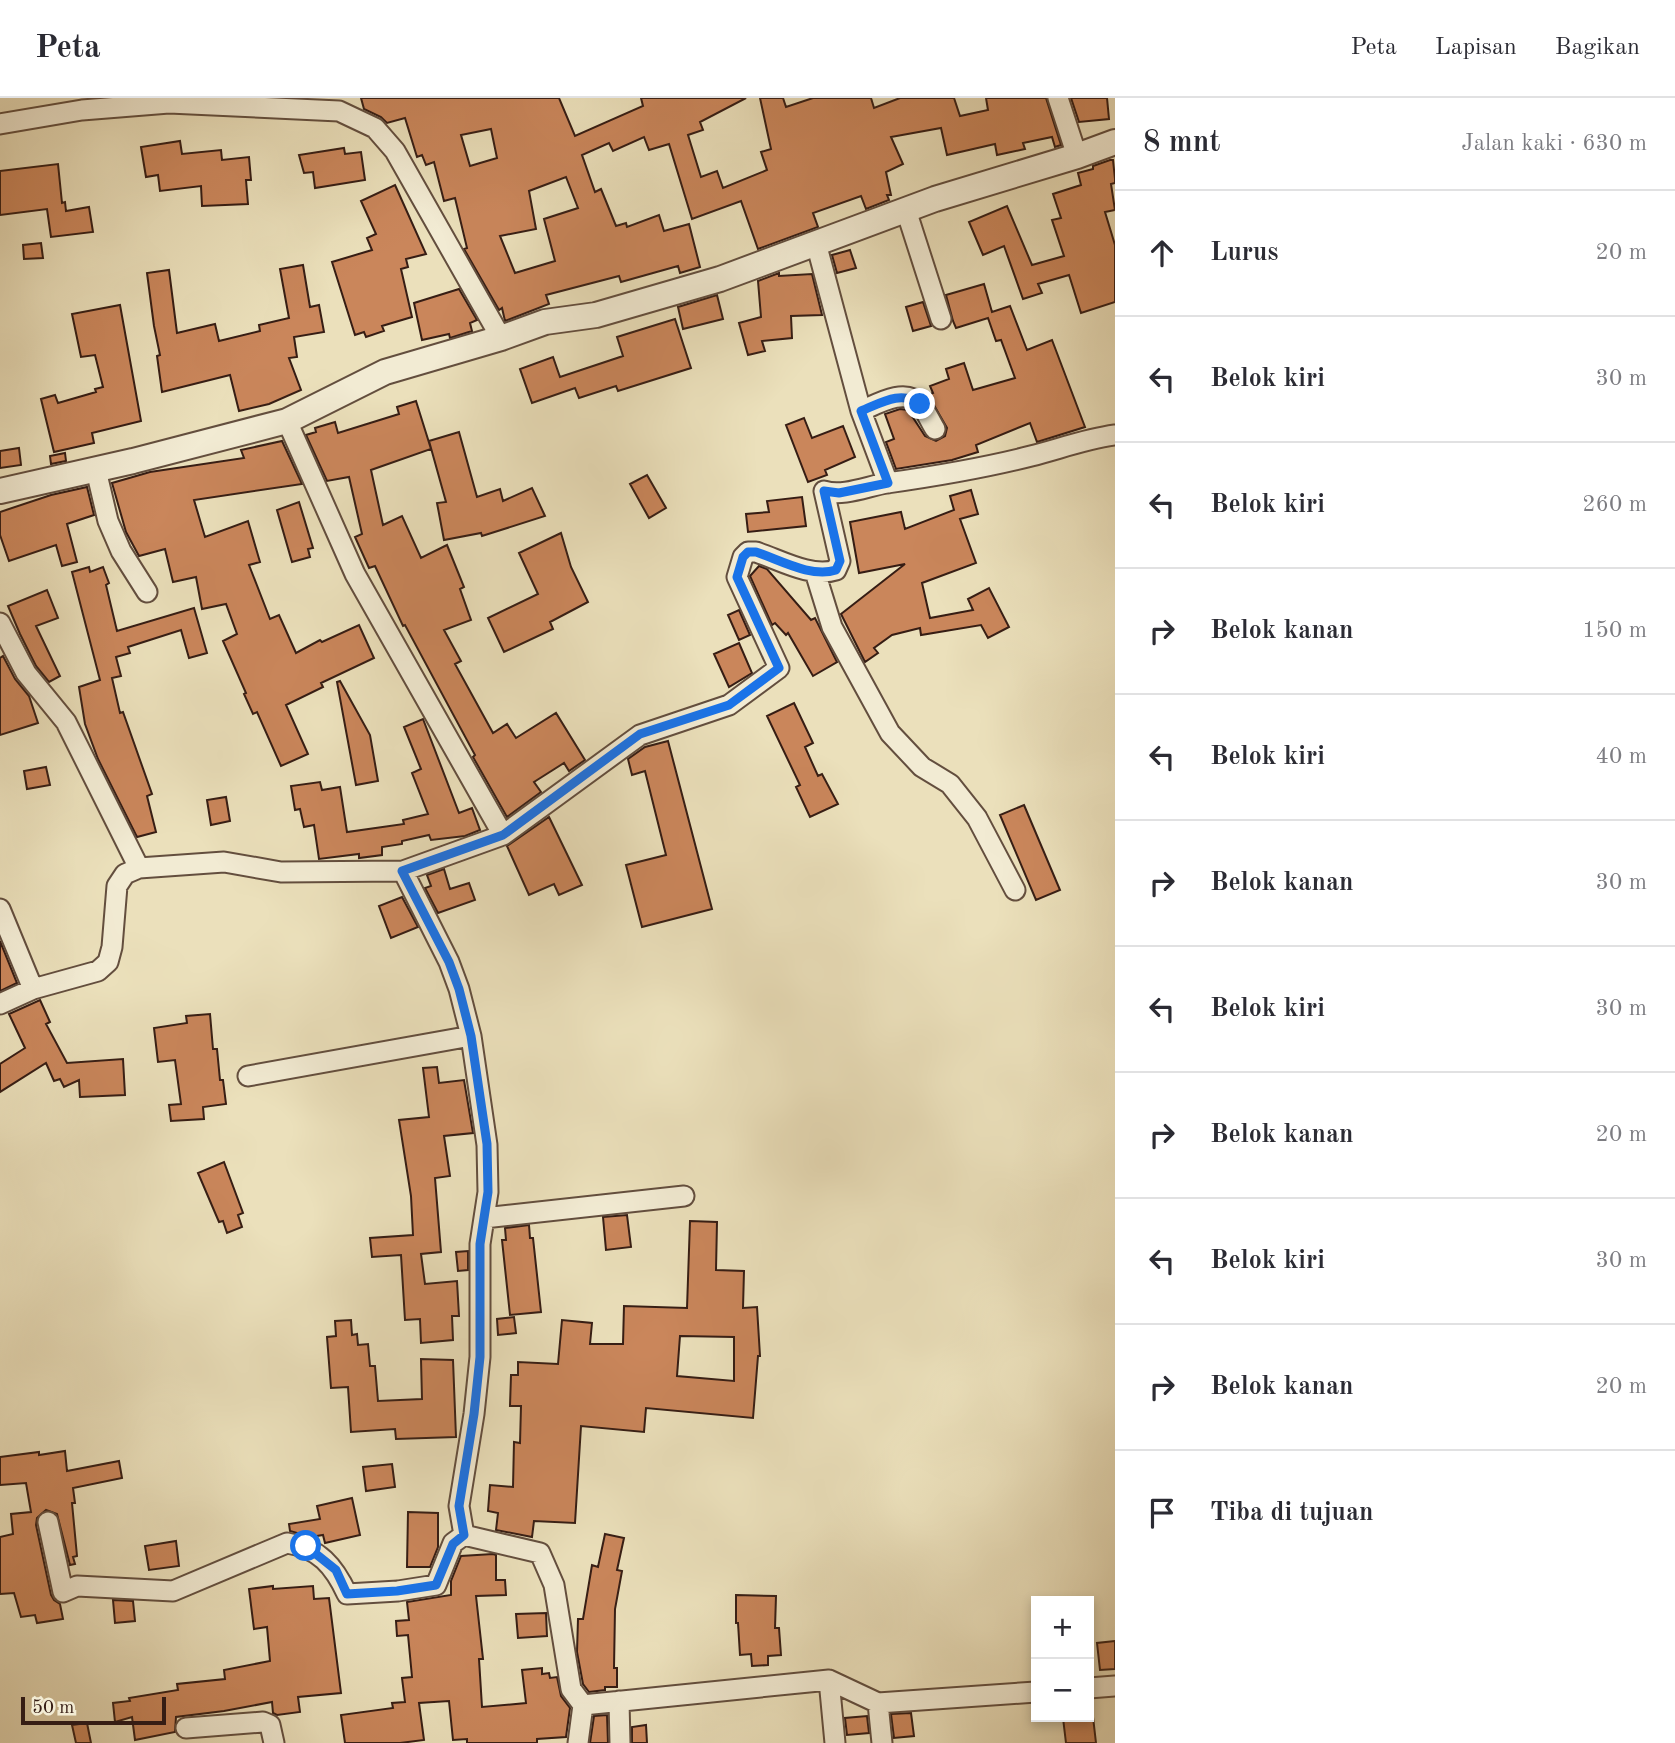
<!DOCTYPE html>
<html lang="id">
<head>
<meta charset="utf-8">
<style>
  body { margin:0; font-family:"Old Standard TT",serif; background:#f7f7f7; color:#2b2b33 }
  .controls { position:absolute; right:21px; bottom:21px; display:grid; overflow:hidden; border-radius:0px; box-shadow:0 4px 10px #0003 }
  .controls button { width:63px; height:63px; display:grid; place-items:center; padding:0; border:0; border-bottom:2px solid #e1e1e2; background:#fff; color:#2b2b33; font:35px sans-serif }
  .scale { position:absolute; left:21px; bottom:18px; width:145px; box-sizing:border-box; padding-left:7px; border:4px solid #361d14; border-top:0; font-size:19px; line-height:24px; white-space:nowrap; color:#361d14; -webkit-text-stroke:5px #f2ebd3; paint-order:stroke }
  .stop { position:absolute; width:21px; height:21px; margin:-16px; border:5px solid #1a73e8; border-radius:50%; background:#fff }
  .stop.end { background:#1a73e8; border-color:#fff; box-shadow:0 2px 7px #0008 }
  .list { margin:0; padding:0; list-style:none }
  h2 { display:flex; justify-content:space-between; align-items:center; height:91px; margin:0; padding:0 28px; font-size:30px }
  h2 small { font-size:23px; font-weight:400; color:#7c7c81 }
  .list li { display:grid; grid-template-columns:46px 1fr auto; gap:21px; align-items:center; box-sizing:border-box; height:126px; padding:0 28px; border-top:2px solid #e1e1e2 }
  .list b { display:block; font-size:26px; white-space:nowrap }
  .list em { font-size:23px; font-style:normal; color:#7c7c81 }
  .icon { flex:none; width:38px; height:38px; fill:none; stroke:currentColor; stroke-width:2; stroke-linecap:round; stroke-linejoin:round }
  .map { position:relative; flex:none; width:1115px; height:1645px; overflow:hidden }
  header { display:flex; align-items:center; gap:42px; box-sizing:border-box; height:98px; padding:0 35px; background:#fff; border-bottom:2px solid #e1e1e2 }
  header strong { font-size:33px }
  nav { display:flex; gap:38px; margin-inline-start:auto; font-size:24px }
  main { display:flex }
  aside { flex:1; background:#fff }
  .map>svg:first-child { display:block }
  .building { fill:#ca865b; stroke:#361d14; stroke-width:2; fill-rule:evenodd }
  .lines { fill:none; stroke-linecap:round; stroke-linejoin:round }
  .minor-casing { stroke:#634e3e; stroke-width:23 }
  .tertiary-casing { stroke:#634e3e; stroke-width:28 }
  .minor { stroke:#f2ebd3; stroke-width:19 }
  .tertiary { stroke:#f2ebd3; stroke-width:24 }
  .route { stroke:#1a73e8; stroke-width:9 }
</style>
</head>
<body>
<header>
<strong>Peta</strong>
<nav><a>Peta</a><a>Lapisan</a><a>Bagikan</a></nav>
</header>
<main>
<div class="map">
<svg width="1115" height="1645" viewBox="0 0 1115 1645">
  <rect width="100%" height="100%" fill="#ebe0bb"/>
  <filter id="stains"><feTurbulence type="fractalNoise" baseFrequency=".00286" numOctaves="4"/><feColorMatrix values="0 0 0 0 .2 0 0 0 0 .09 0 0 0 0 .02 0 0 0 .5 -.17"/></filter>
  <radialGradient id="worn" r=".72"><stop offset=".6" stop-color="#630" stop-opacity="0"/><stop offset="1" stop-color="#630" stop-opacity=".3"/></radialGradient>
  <!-- building -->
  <path class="building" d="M361,0H559L575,38L643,8L641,0H746L700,24L703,32L688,37L701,79L717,73L723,90L767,72L761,54L771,51L760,0H783L786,9L813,0H871L874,10L900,0H954L960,18L988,12L986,0H1046L1061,47L1055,49L1052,39L1023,45L1025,51L997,57L995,46L947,57L941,30L891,39L903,66L886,74L891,97H887L889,102L866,111L861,98L813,115L818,129L758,151L741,103L692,121L669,46L649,52L644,39L613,53L609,45L582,57L595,94L601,91L616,128L626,125L627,129L659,117L664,133L689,126L700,169L680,175L678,168L621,184L619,178L546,197L549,206L505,223L502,210L499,212L464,151L467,150L455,100L444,103L434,64L426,67L422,57L417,59L405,20L387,25L381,19L364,11ZM491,31L497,60L470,68L461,37ZM566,79L578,110L544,121L555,163L515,175L500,138L536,131L529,93Z
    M1071,0H1107L1109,21L1079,24Z
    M180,43L182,56L221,52L222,62L249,59L251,82H246L248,106L202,108L201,88L160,93L158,77L146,79L141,49Z
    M344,50L345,56L361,54L365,82L315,90L313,74L304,75L299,57Z
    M1110,62H1113L1115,81V85L1111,86L1115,112L1105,114L1115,147V204L1081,215L1069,177L1038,186L1042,195L1023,201L1004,148L983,157L969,124L1007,108L1032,167L1064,158L1052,122L1061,120L1053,96L1081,87L1078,75L1093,71V68Z
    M58,66L62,105L65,104L66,113L89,109L93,134L51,139L47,111L0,117V73Z
    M395,87L426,156L406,161L408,169L401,171L412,219L382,228L384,233L366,239L364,234L355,237L332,164L372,152L367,140L376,136L361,103Z
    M41,145L43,160L24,161L23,147Z
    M850,152L856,170L837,175L832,157Z
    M303,167L310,209L319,207L324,234L294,239L297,259L289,260L301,292L269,306L239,313L230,277L162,294L157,258L160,257L154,228L147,175L169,172L177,235L215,226L219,243L260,233L259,227L289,220L280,171Z
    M779,175V178L812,176L822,217L791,218L792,240L762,243L765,253L748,257L739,225L761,219L758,183Z
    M984,186L992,214L1010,208L1027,252L1052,242L1085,329L1037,344L1030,325L976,347L978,354L952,362L896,371L886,344L894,341L885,316L900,311L908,312L925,338L936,343L945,338L947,330L928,297L933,295L930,288L949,281L946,271L964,265L973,292L1015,280L1001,242L996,243L988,220L956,230L953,223L946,197Z
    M459,191L477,222L470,225L472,233L450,240L449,236L422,242L414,205Z
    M717,197L723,221L683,231L678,209Z
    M923,204L931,228L913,233L906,209Z
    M120,207L141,323L92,335L94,345L54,354L41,301L55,297L58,305L96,294L95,291L103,289L95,257L81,259L72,216Z
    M675,221L691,270L618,293L616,288L579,300L575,290L532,305L520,271L553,259L560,279L623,258L617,239Z
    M416,303L431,351L371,372L383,427L402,418L421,460L447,447L464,489L460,491L471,522L444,532L461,563L455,566L493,635L507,626L516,640L556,615L585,662L569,673L564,665L534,684L541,694L507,719L473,659L475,657L405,527L403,528L375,468L369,470L355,439L362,436L349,379L327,383L306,337L316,334L315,330L335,324L338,335L399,316L397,309Z
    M804,320L812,340L843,328L855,359L825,372L827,377L808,384L786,327Z
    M459,334L477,399L500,391L503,403L532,390L545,418L482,438L481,435L444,442L437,405L446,404L429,343Z
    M282,343L302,386L194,402L205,439L248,423L260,464L249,467L270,521L279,517L296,555L320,542L322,544L359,527L374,560L321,585L323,589L286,607L308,656L281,668L257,614L253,616L244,596L246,595L223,543L237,536L226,506L202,511L196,479L173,484L165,451L139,458L126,434L112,385L150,374L244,360L241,352Z
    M19,350L21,367L0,370V353Z
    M65,355L66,363L51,366L50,358Z
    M647,377L666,410L649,420L630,386Z
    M87,389L94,417L67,426L77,464L62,468L56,447L9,463L0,437V414L51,397Z
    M971,392L978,416L960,421L976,465L922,485L930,520L973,512L968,501L989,490L1009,529L988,540L981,527L921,537L920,530L892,537L874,550L878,555L865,564L841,516L905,466L859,475L850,424L901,414L905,431L954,412L950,398Z
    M802,399L806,428L748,434L746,416L769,414L767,403Z
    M299,404L313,450L308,451L310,459L292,464L277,412Z
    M561,435L571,469L588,504L550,524L553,531L504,554L488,520L538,496L519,455Z
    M759,468L767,471L811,522L815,520L837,564L813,578L788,535L786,537L775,525L772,527L750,478Z
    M89,469L90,474L103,469L109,485L106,487L117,533L194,510L207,555L189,560L181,532L128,549L130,555L116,559L121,578L112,580L120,615L123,614L152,696L147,698L156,734L137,739L98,661L85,626L79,589L100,582L72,474Z
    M47,492L58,520L36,528L60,578L49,584L36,568L20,536L8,508Z
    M739,512L750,537L739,542L728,517Z
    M739,545L752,575L729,589L714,556Z
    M3,558L15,581L29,598L38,625L0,637V560Z
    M340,583L370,637L378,683L356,687L337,584Z
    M794,605L813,645L805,649L818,678L822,676L838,706L810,719L796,689L800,687L767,618Z
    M423,621L459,715L472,710L480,732L465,738L431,742L429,737L402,743V746L382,749V757L359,760V756L319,761L314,727L304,729L300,711L295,712L291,688L320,684L322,692L340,689L347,734L404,726L403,722L428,716L412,675L421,671L404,629Z
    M668,643L712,811L642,829L626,767L666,757L645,673L632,677L628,661L645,649Z
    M46,669L50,687L27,691L24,673Z
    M226,699L230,723L211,727L207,702Z
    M1024,707L1060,792L1036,802L1000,717Z
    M549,719L582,787L559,797L554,786L529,797L507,748Z
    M444,771L450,791L469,785L475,802L438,815L425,790L431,788L427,777Z
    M402,799L418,829L391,840L379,808Z
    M0,843L17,885L0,893Z
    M40,902L50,924L46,926L67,965L123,961L125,997L80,999L79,982L64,989L60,981L54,983L46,965L0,994V966L25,950L9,916Z
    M210,916L213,951H217L220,982H223L226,1006L203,1009L204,1021L171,1023L169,1007L181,1006L175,962L158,964L154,930L187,925L186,918Z
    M437,969L439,985L464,982L473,1035L444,1038L450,1078L435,1080L441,1154L421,1156L425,1186L457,1183L459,1218H452L453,1242L421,1245L420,1221L405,1222L401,1157L372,1159L370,1140L413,1137L411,1098L399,1022L429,1019L423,970Z
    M224,1064L243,1115L238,1117L242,1129L227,1135L223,1123L219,1124L198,1075Z
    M627,1117L631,1149L606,1152L603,1119Z
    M690,1123L717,1124L716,1172L744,1173L743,1210L757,1209L760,1258H758L753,1320L646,1310L644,1334L581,1328L575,1425L534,1423L532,1439L496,1432L498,1415L488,1413L490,1387L513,1389L514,1344L520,1345L521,1308H510L511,1277H518V1264L558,1266L562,1222L592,1225L590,1246H623L624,1208L687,1210ZM680,1238L734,1239V1283L677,1278Z
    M529,1127L530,1140H533L541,1214L510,1217L502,1142H506L505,1130Z
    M468,1153V1172L458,1173L456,1154Z
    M514,1219L516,1235L498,1237L497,1221Z
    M351,1222L352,1237L357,1236L358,1247L368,1246L370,1268H375L378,1303L422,1301L421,1261L453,1262L456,1339L396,1341L395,1331L351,1334L348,1289L331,1290L327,1239L336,1238L335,1223Z
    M65,1353L67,1373L119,1363L122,1380L73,1390L75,1405H72L77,1458L73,1459L75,1466L70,1467L57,1416L46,1412L37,1420L36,1427L51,1497L54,1502L60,1506L63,1521L37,1525L35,1517L21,1519L14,1495L0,1496V1439L13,1436L11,1416L31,1414L26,1385L0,1387V1359L39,1354V1357Z
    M392,1366L395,1389L366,1393L363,1369Z
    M352,1400L360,1437L325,1445L323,1437L311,1439L290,1433L289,1426L320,1421L317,1408Z
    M408,1414L438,1415V1449L430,1469H407Z
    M605,1436L624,1440L617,1472L622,1473L615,1511L614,1570H617V1589H605V1592L589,1594L583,1586L577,1554L578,1521H583L592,1467L598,1469Z
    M176,1443L179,1468L149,1472L145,1448Z
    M493,1456L496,1457V1482H505L506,1497L476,1498L483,1561H479L482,1609L526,1605L522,1572L542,1570V1576L549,1575L550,1580L557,1579L561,1598L570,1610L566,1639L537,1641V1645H467V1641L453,1642L449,1603L419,1605L424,1642L400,1645H345L341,1617L393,1610L392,1605L405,1604L402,1580L412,1579L408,1537L397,1538L396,1523L409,1522L407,1504L451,1497V1483L461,1458Z
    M273,1488V1491L313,1488L314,1501L329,1500L341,1595L298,1599L300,1614L277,1617L273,1615L272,1604L224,1613L176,1619L175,1634L135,1642L132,1619L115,1624L113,1605L130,1603L129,1600L178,1592L177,1586L225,1581L224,1572L270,1563L267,1529L254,1531L249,1491Z
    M736,1497L776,1498L775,1530H779L781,1557L768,1558V1567L752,1568L751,1556L740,1557L738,1525H736Z
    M113,1502L133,1503L135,1523L115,1525Z
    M546,1515L547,1538L518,1540L516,1516Z
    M1115,1543V1571L1100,1572L1097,1545Z
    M911,1615L914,1638L894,1640L891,1616Z
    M607,1617L608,1645H590L594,1618Z
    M867,1618L869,1635L847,1637L845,1620Z
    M1074,1619H1093L1096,1645H1066L1063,1620Z
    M87,1625L91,1645H76L72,1627Z
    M646,1627L647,1645H632V1629Z"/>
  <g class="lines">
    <!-- minor casing -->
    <g class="minor-casing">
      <path id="minor" d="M1058,0L1077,58
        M0,26L82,12L169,5L339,13L375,30L395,53L501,240
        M906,112L941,221
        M816,145L861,313L888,385
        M861,313C877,306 905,289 920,306C926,313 930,323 935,331
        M287,323L355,476L503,737
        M96,372L108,423L121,453L147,494
        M815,474L832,529L890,635L922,669L950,686L977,720L1015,792
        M0,525L26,575L66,624L139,770
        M403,773L449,864L459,891L471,938L487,1047L488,1094L480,1146V1259L474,1316L459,1408L464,1437L540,1455L554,1487L571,1591L583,1607L578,1645
        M0,811L33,891
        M0,906L33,891L98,873L108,864L112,849L117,788L125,776L139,770L224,764L281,774L403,773L503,737L640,637L729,607L779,570L737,479L743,459L748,454H756C780,462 811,480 836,472L840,463L824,393C843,399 868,388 887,385C936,378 984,370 1031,358C1059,351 1086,341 1115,337
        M248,978L471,938
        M484,1120L684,1098
        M48,1424L63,1494L77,1488L173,1493L287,1445C319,1450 334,1468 347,1496L398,1493L436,1487L453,1445L464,1437
        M829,1582L835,1645
        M1089,1590L1115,1588
        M619,1603L620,1645
        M878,1605L882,1645
        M583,1607L829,1582L878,1605L1036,1594
        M186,1630L263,1624L270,1627L274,1645"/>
    </g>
    <!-- tertiary casing -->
    <g class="tertiary-casing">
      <path id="tertiary" d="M0,393L133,363L287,323L385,274L501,240L545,224L596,217L720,181L935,101L1077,58L1115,44"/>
    </g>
    <!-- minor -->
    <use href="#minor" class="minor"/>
    <!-- tertiary -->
    <use href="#tertiary" class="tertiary"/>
  </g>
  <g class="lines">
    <!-- route -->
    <path class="route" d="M306,1448L336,1472L347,1496L397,1493L436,1487L453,1446L464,1437L459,1408L474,1316L480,1259V1146L488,1094L487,1046L471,938L459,891L449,864L402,773L503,737L640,636L729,607L779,570L737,479L743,459L748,454H756C780,462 811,480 836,472L840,463L824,393L839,395L888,385L861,313C881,305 901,292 920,306"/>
  </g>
  <rect width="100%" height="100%" filter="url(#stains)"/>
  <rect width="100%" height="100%" fill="url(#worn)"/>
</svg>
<div class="controls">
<button>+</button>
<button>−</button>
</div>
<div class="scale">50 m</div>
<div class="stop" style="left:306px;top:1448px"></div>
<div class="stop end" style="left:920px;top:306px"></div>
</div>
<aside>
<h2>8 mnt<small>Jalan kaki · 630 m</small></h2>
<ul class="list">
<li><svg class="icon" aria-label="ahead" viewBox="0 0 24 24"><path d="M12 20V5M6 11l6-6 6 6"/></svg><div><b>Lurus</b></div><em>20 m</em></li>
<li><svg class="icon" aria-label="left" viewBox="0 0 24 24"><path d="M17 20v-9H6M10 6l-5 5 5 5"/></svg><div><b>Belok kiri</b></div><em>30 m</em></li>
<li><svg class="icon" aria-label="left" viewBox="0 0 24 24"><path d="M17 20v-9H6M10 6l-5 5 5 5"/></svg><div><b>Belok kiri</b></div><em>260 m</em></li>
<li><svg class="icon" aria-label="right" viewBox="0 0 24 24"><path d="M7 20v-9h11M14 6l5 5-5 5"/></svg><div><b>Belok kanan</b></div><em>150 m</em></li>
<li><svg class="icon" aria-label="left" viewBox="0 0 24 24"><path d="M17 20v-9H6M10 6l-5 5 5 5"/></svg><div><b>Belok kiri</b></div><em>40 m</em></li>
<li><svg class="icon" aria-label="right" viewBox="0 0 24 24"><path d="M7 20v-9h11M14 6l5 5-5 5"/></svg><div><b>Belok kanan</b></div><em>30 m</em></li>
<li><svg class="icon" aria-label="left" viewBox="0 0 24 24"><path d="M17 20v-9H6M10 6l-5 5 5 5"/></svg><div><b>Belok kiri</b></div><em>30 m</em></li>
<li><svg class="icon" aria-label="right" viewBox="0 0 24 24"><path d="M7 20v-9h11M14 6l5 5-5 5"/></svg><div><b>Belok kanan</b></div><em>20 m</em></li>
<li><svg class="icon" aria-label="left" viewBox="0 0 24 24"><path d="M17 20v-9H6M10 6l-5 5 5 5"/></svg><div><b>Belok kiri</b></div><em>30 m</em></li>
<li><svg class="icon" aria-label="right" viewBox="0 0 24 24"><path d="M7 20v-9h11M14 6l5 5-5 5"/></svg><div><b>Belok kanan</b></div><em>20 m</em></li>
<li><svg class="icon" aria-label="arrive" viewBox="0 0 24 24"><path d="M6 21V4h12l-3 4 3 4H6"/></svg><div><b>Tiba di tujuan</b></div></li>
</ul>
</aside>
</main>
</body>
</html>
